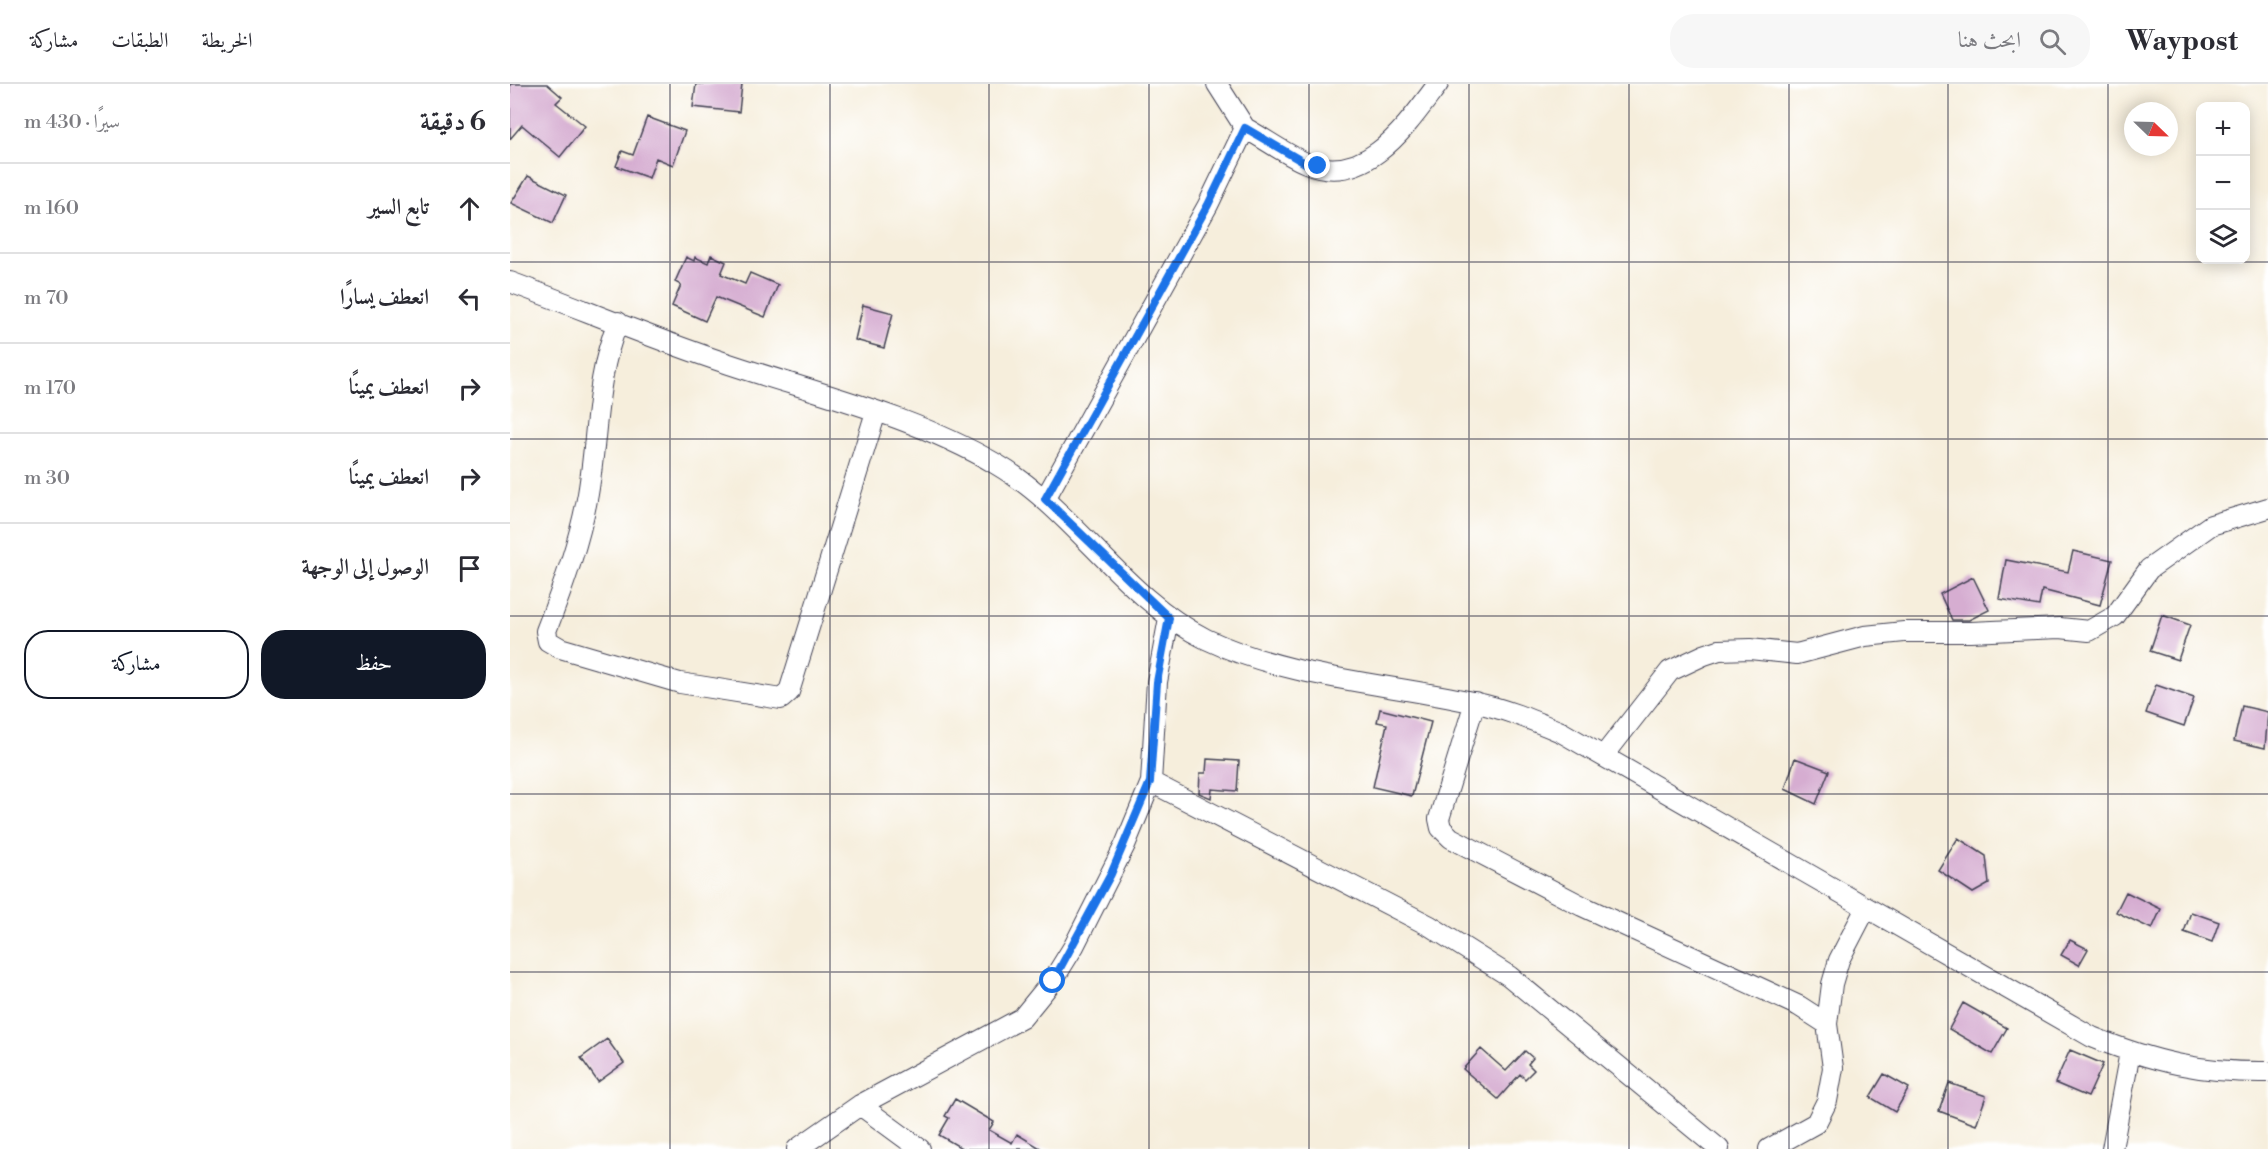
<!DOCTYPE html>
<html lang="ar">
<head>
<meta charset="utf-8">
<style>
  body { margin:0; font-family:"Libre Bodoni",Amiri,serif; background:#f7f7f7; color:#2b2b33; direction:rtl }
  .controls { position:absolute; right:18px; top:18px; display:grid; overflow:hidden; border-radius:12px; box-shadow:0 3px 15px #0003 }
  .controls button { width:54px; height:54px; display:grid; place-items:center; padding:0; border:0; border-bottom:2px solid #e1e1e2; background:#fff; color:#2b2b33; font:30px sans-serif }
  .compass { position:absolute; left:1614px; top:18px; width:54px; height:54px; border-radius:50%; background:#fff; box-shadow:0 3px 15px #0003; rotate:113deg }
  .stop { position:absolute; width:18px; height:18px; margin:-14px; border:4px solid #1a73e8; border-radius:50%; background:#fff }
  .stop.end { background:#1a73e8; border-color:#fff; box-shadow:0 2px 6px #0008 }
  .list { margin:0; padding:0; list-style:none }
  h2 { display:flex; justify-content:space-between; align-items:center; height:78px; margin:0; padding:0 24px; font-size:26px }
  h2 small { font-size:20px; font-weight:400; color:#7c7c81 }
  .list li { display:grid; grid-template-columns:39px 1fr auto; gap:18px; align-items:center; box-sizing:border-box; height:90px; padding:0 24px; border-top:2px solid #e1e1e2 }
  .list b { display:block; font-size:22px; white-space:nowrap }
  .list em { font-size:20px; font-style:normal; color:#7c7c81 }
  .actions { display:flex; gap:12px; padding:18px 24px }
  .actions a { flex:1; padding:14px 0; border:2px solid #111827; border-radius:24px; text-align:center; font-size:21px; color:#111827 }
  .actions .main { background:#111827; color:#fff }
  .icon { flex:none; width:33px; height:33px; fill:none; stroke:currentColor; stroke-width:2; stroke-linecap:round; stroke-linejoin:round }
  .map { position:relative; flex:none; width:1758px; height:1065px; overflow:hidden; direction:ltr }
  header { display:flex; align-items:center; gap:36px; box-sizing:border-box; height:84px; padding:0 30px; background:#fff; border-bottom:2px solid #e1e1e2 }
  header strong { font-size:28px }
  nav { display:flex; gap:33px; margin-inline-start:auto; font-size:21px }
  .search { width:420px; height:54px; background:#f7f7f7; display:flex; align-items:center; gap:15px; box-sizing:border-box; padding:0 21px; border-radius:24px; color:#7c7c81; font-size:22px }
  main { display:flex }
  aside { flex:1; background:#fff }
  .map>svg:first-child { display:block }
  .building { fill:#d6add1 }
  .lines { fill:none; stroke-linecap:round; stroke-linejoin:round }
  .minor-casing { stroke:#424153; stroke-width:22 }
  .minor { stroke:#fff; stroke-width:20 }
  .route { stroke:#1a73e8; stroke-width:8 }
  .grid { fill:none; stroke:#22223b; stroke-width:1.5; stroke-opacity:0.55 }
</style>
</head>
<body>
<header>
<strong>Waypost</strong>
<div class="search"><svg class="icon" aria-label="search" viewBox="0 0 24 24"><circle cx="10" cy="10" r="6"/><path d="M15 15l6 6"/></svg>ابحث هنا</div>
<nav><a>الخريطة</a><a>الطبقات</a><a>مشاركة</a></nav>
</header>
<main>
<div class="map">
<svg width="1758" height="1065" viewBox="0 0 1758 1065">
  <rect width="100%" height="100%" fill="#fff"/>
  <filter id="ink" filterUnits="userSpaceOnUse"><feTurbulence type="fractalNoise" baseFrequency=".0167" numOctaves="2"/><feDisplacementMap in="SourceGraphic" scale="12" xChannelSelector="R" yChannelSelector="G"/><feConvolveMatrix kernelMatrix="1 2 1 2 8 2 1 2 1" color-interpolation-filters="sRGB"/></filter>
  <filter id="wash" filterUnits="userSpaceOnUse"><feTurbulence type="fractalNoise" baseFrequency=".008" numOctaves="4" result="noise"/><feDisplacementMap in="SourceGraphic" scale="24" xChannelSelector="R" yChannelSelector="G"/><feGaussianBlur stdDeviation="1.35" result="paint"/><feColorMatrix in="noise" values="0 0 0 0 0 0 0 0 0 0 0 0 0 0 0 0 0 1.4 0 .05"/><feComposite in="paint" operator="in"/></filter>
  <g filter="url(#wash)">
    <rect width="100%" height="100%" fill="#f6eedc"/>
    <g id="blocks">
      <!-- building -->
      <path class="building" d="M0,0H37L52,13L46,19L75,42L50,73L12,41L0,55Z
        M186,0H232L229,28L183,23Z
        M137,33L175,47L163,81L146,74L139,94L106,82L112,67L123,71Z
        M18,92L56,111L43,139L1,119Z
        M201,171L216,178L211,190L235,200L240,189L268,201L255,233L206,213L195,237L162,222L171,201L165,198L176,173L184,177L185,173L198,179Z
        M353,221L383,229L374,264L345,256Z
        M1563,467L1602,476L1590,521L1532,506L1529,522L1489,515L1496,476L1558,488Z
        M1463,493L1479,526L1459,536H1442L1430,510Z
        M1652,531L1680,541L1668,576L1640,567Z
        M1646,601L1684,614L1674,642L1636,629Z
        M1732,622L1758,628L1755,664L1724,657Z
        M870,625L921,638L902,712L863,703L877,640L867,638Z
        M1285,674L1319,687L1306,720L1275,705Z
        M697,675L729,677L727,707L702,705L701,714L689,709L690,689H696Z
        M1448,754L1476,772L1479,800L1463,809L1428,786Z
        M1616,808L1651,825L1642,845L1606,828Z
        M1681,828L1709,838L1702,858L1674,848Z
        M1560,856L1578,865L1569,881L1551,871Z
        M1453,919L1497,944L1482,970L1439,945Z
        M97,955L114,979L88,998L71,974Z
        M971,965L996,987L1015,967L1023,974L1018,980L1024,986L1015,995L1010,990L988,1015L953,985Z
        M1560,966L1593,980L1578,1013L1545,999Z
        M1374,990L1399,1004L1385,1028L1360,1013Z
        M1439,999L1476,1012L1466,1041L1429,1027Z
        M445,1015L484,1038L479,1046L502,1059L507,1050L532,1065H453L429,1051L439,1034L435,1032Z"/>
    </g>
  </g>
  <g filter="url(#ink)">
    <use href="#blocks" fill-opacity="0" stroke="#424153" stroke-width="1.5"/>
    <g class="lines">
      <!-- minor casing -->
      <g class="minor-casing">
        <path id="minor" d="M735,44C755,55 775,70 796,79C856,104 897,41 928,0
          M0,198C73,225 145,256 219,280C309,310 404,332 486,380C566,427 613,514 696,555C778,594 874,599 962,618C993,624 1022,636 1051,648L1582,953C1644,978 1691,989 1758,988
          M108,238C85,294 88,352 78,410C70,456 53,503 36,547L38,557L50,564L170,599L271,615L279,608L366,328
          M535,415L698,121L735,44L707,0
          M965,618L929,735L931,744L941,754L1072,822L1289,922L1317,940
          M1095,670L1160,587L1194,571L1209,566L1240,565L1287,570L1355,552L1394,548H1461L1550,544L1579,547L1605,532L1639,485L1701,441L1758,424
          M641,698L920,842L999,892L1209,1065
          M350,1021L410,1065
          M287,1065L350,1021L512,934L543,896L564,862L615,761L641,698L647,598L659,534
          M1259,1065L1306,1039L1317,1017L1323,984L1317,940L1322,900L1329,876L1356,824
          M1602,1065L1620,968"/>
      </g>
      <!-- minor -->
      <use href="#minor" class="minor"/>
    </g>
  </g>
  <g class="lines" filter="url(#ink)">
    <!-- route -->
    <path class="route" d="M543,897L601,790L640,698L647,598L659,534L535,415L698,121L735,44L795,79L808,82"/>
  </g>
  <!-- grid -->
  <path class="grid" d="M160,0V1065M320,0V1065M479,0V1065M639,0V1065M799,0V1065M959,0V1065M1119,0V1065M1279,0V1065M1438,0V1065M1598,0V1065M0,178H1758M0,355H1758M0,532H1758M0,710H1758M0,888H1758"/>
</svg>
<div class="controls">
<button>+</button>
<button>−</button>
<button><svg class="icon" aria-label="layers" viewBox="0 0 24 24"><path d="M12 4l9 5-9 5-9-5zM3 14l9 5 9-5"/></svg></button>
</div>
<svg class="compass" viewBox="-18 -18 36 36"><path d="M0-13l5 13h-10z" fill="#e53935"/><path d="M0 13l5-13h-10z" fill="#7c7c81"/></svg>
<div class="stop" style="left:543px;top:897px"></div>
<div class="stop end" style="left:808px;top:82px"></div>
</div>
<aside>
<h2>6 دقيقة<small>سيرًا · 430 m</small></h2>
<ul class="list">
<li><svg class="icon" aria-label="ahead" viewBox="0 0 24 24"><path d="M12 20V5M6 11l6-6 6 6"/></svg><div><b>تابع السير</b></div><em>160 m</em></li>
<li><svg class="icon" aria-label="left" viewBox="0 0 24 24"><path d="M17 20v-9H6M10 6l-5 5 5 5"/></svg><div><b>انعطف يسارًا</b></div><em>70 m</em></li>
<li><svg class="icon" aria-label="right" viewBox="0 0 24 24"><path d="M7 20v-9h11M14 6l5 5-5 5"/></svg><div><b>انعطف يمينًا</b></div><em>170 m</em></li>
<li><svg class="icon" aria-label="right" viewBox="0 0 24 24"><path d="M7 20v-9h11M14 6l5 5-5 5"/></svg><div><b>انعطف يمينًا</b></div><em>30 m</em></li>
<li><svg class="icon" aria-label="arrive" viewBox="0 0 24 24"><path d="M6 21V4h12l-3 4 3 4H6"/></svg><div><b>الوصول إلى الوجهة</b></div></li>
</ul>
<div class="actions"><a class="main">حفظ</a><a>مشاركة</a></div>
</aside>
</main>
</body>
</html>
